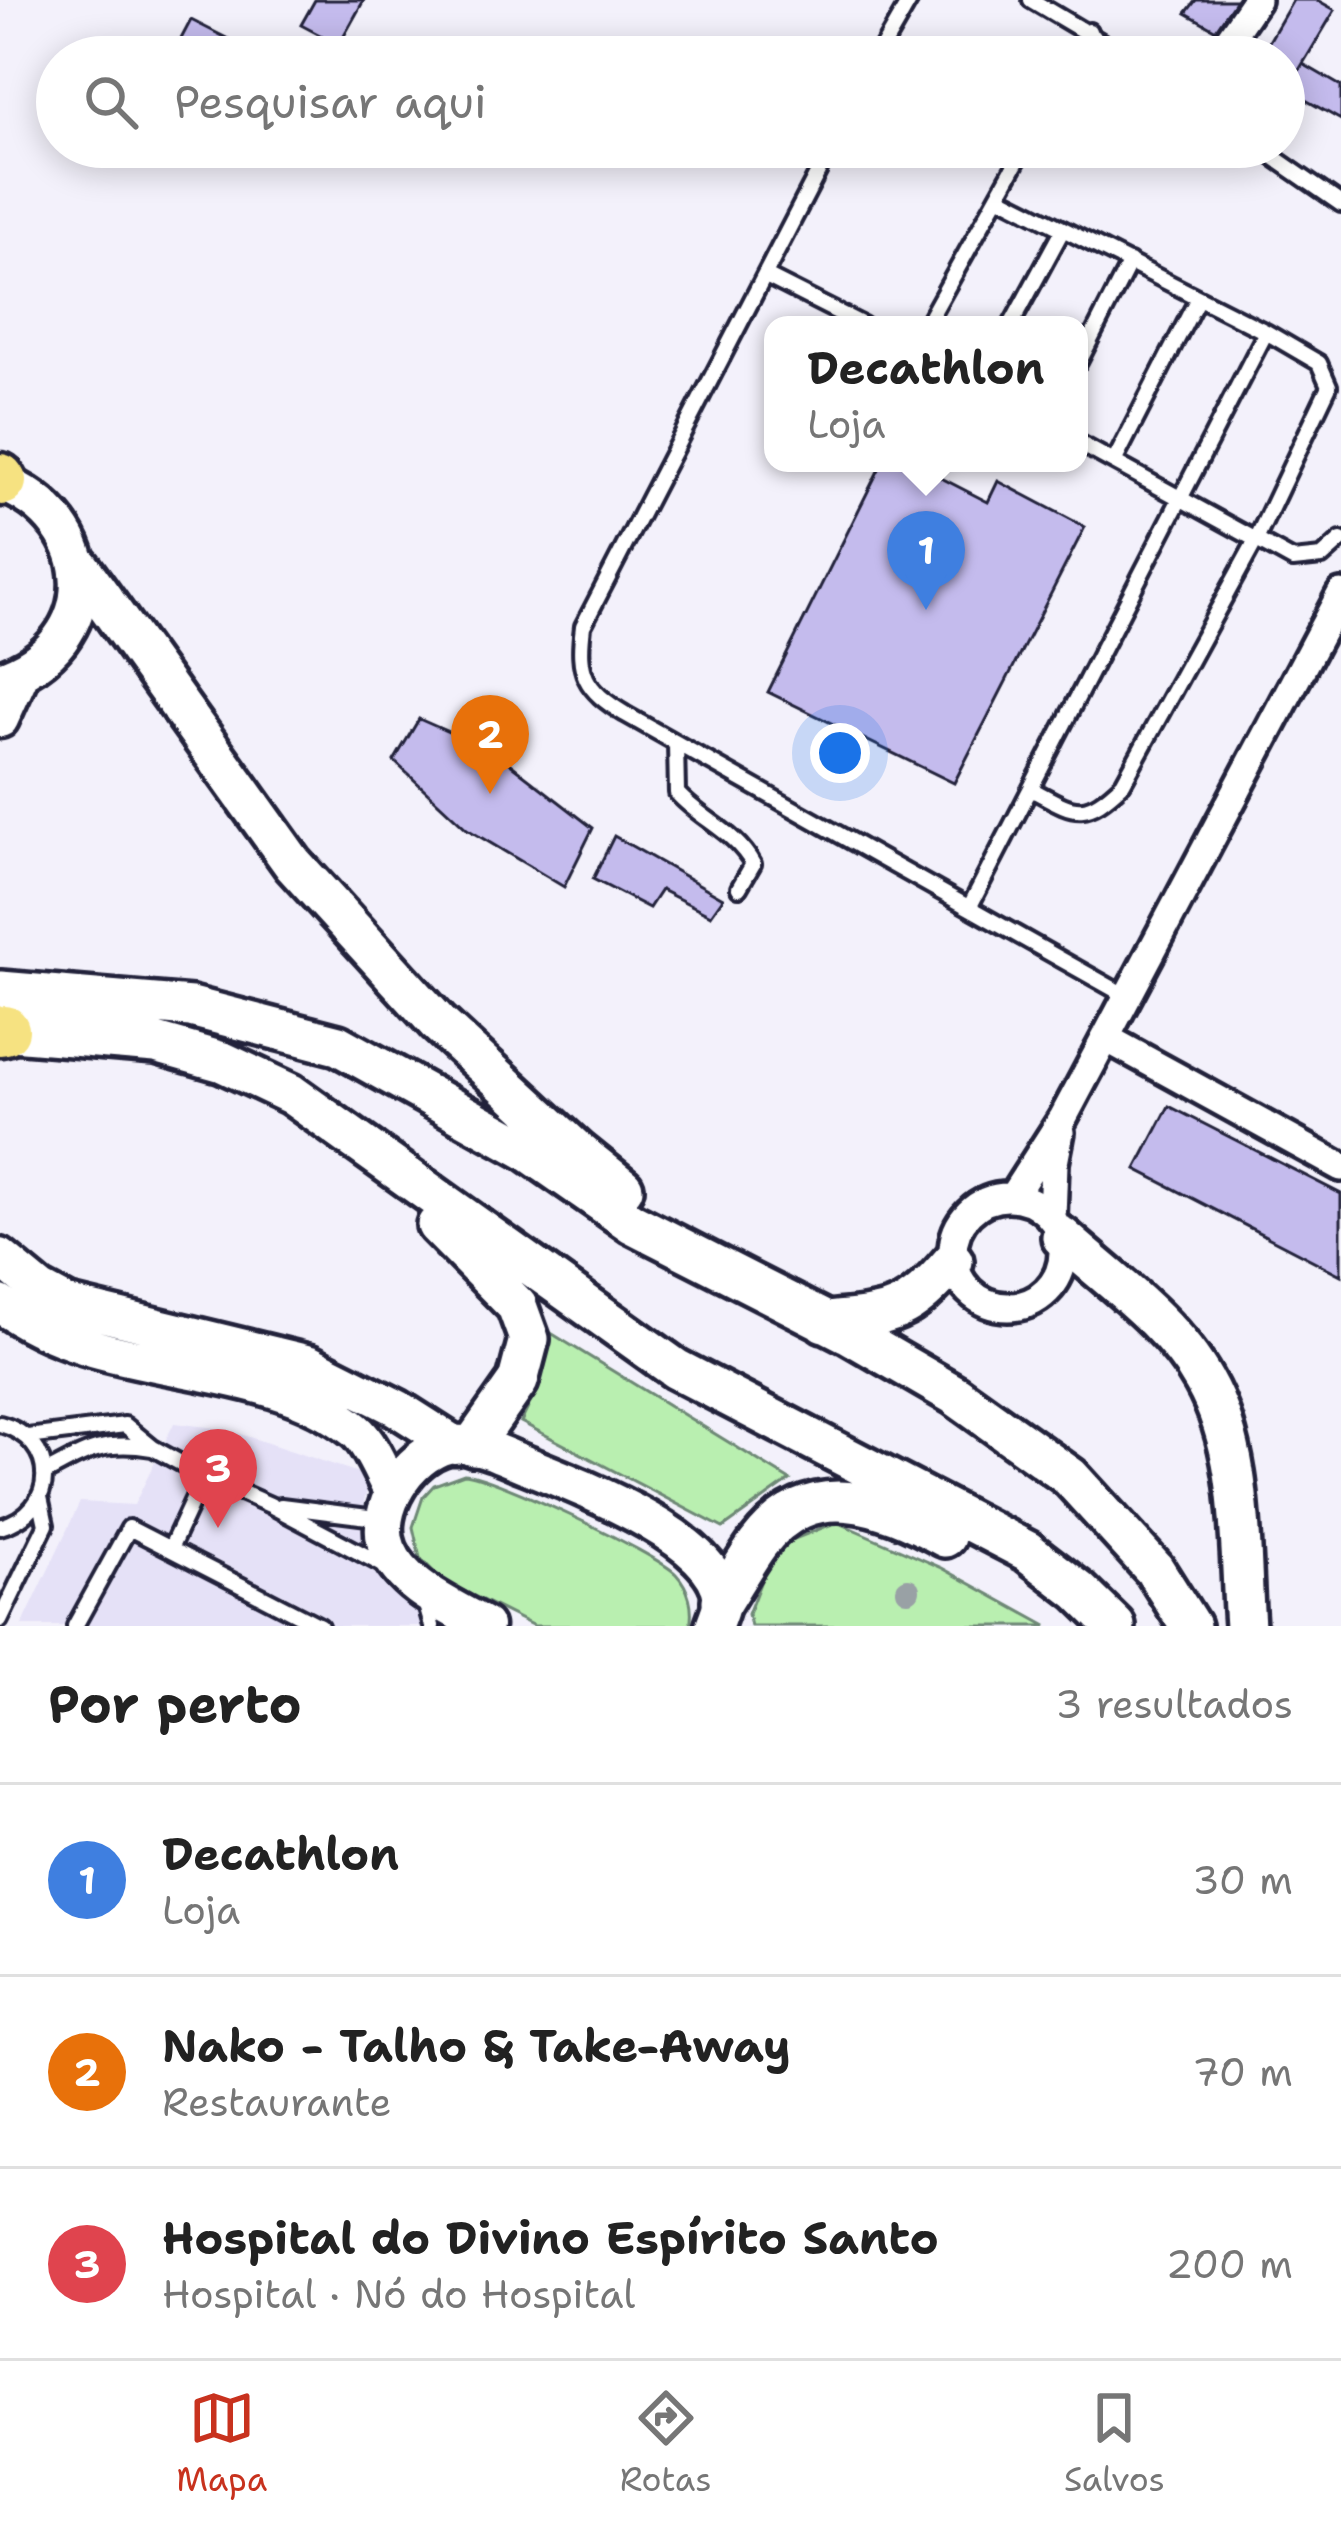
<!DOCTYPE html>
<html lang="pt">
<head>
<meta charset="utf-8">
<style>
  body { margin:0; font-family:"Shantell Sans",sans-serif; background:#f2f2f2; color:#222 }
  .you { position:absolute; left:840px; top:753px; width:42px; height:42px; margin:-30px; border:9px solid #fff; border-radius:50%; background:#1a73e8; box-shadow:0 0 0 18px #1a73e833 }
  .badge { display:grid; place-items:center; width:78px; height:78px; border-radius:50%; background:#c8321e; color:#fff; font-size:39px; font-weight:700 }
  .pin { position:absolute; translate:-50% -99px; filter:drop-shadow(0 3px 6px #0008) }
  .pin::after { content:''; position:absolute; top:63px; width:42px; height:36px; background:inherit; clip-path:polygon(0 0,100% 0,50% 100%) }
  .popup { position:absolute; left:764px; top:316px; width:324px; height:156px; box-sizing:border-box; display:grid; place-content:center; border-radius:24px; background:#fff; filter:drop-shadow(0 3px 9px #0005); font-size:39px; white-space:nowrap; color:#767676 }
  .popup b { font-size:45px; color:#222 }
  .popup::after { content:''; position:absolute; left:50%; top:100%; margin-left:-24px; border:24px solid transparent; border-top-color:#fff }
  .list { margin:0; padding:0; list-style:none }
  h2 { display:flex; justify-content:space-between; align-items:center; height:156px; margin:0; padding:0 48px; font-size:51px }
  h2 small { font-size:39px; font-weight:400; color:#767676 }
  .list li { display:grid; grid-template-columns:78px 1fr auto; gap:36px; align-items:center; box-sizing:border-box; height:192px; padding:0 48px; border-top:3px solid #e0e0e0 }
  .list b { display:block; font-size:45px; white-space:nowrap }
  .list p { margin:0; font-size:39px; white-space:nowrap; color:#767676 }
  .list em { font-size:39px; font-style:normal; color:#767676 }
  .icon { flex:none; width:66px; height:66px; fill:none; stroke:currentColor; stroke-width:2; stroke-linecap:round; stroke-linejoin:round }
  .map { position:relative; flex:none; width:1341px; height:1626px; overflow:hidden }
  .search { position:absolute; background:#fff; box-shadow:0 6px 30px #0003; left:36px; right:36px; top:36px; height:132px; display:flex; align-items:center; gap:30px; box-sizing:border-box; padding:0 42px; border-radius:66px; color:#767676; font-size:45px }
  .sheet { height:732px; background:#fff }
  nav { display:flex; justify-content:space-around; align-items:center; box-sizing:border-box; height:168px; border-top:3px solid #e0e0e0; background:#fff; font-size:33px; color:#767676 }
  nav a { display:grid; justify-items:center; gap:6px }
  nav .on { color:#c8321e }
  .map>svg:first-child { display:block }
  .built { fill:#e5e1f7 }
  .green { fill:#b9efb0; stroke:#6e8876; stroke-width:3 }
  .building { fill:#c4bbed; stroke:#22223b; stroke-width:3 }
  .lines { fill:none; stroke-linecap:round; stroke-linejoin:round }
  .service-casing { stroke:#22223b; stroke-width:22 }
  .minor-casing { stroke:#22223b; stroke-width:36 }
  .tertiary-casing { stroke:#22223b; stroke-width:45 }
  .secondary-casing { stroke:#22223b; stroke-width:48 }
  .trunk-casing { stroke:#22223b; stroke-width:57 }
  .service { stroke:#fff; stroke-width:14 }
  .minor { stroke:#fff; stroke-width:27 }
  .tertiary { stroke:#fff; stroke-width:36 }
  .secondary { stroke:#fff; stroke-width:39 }
  .trunk { stroke:#f6e281; stroke-width:48 }
  .tree { fill:#99a1a5 }
</style>
</head>
<body>
<div class="map">
<svg width="1341" height="1626" viewBox="0 0 1341 1626">
  <rect width="100%" height="100%" fill="#f3f1fb"/>
  <filter id="ink" filterUnits="userSpaceOnUse"><feTurbulence type="fractalNoise" baseFrequency=".00833" numOctaves="2"/><feDisplacementMap in="SourceGraphic" scale="24" xChannelSelector="R" yChannelSelector="G"/><feConvolveMatrix kernelMatrix="1 2 1 2 8 2 1 2 1" color-interpolation-filters="sRGB"/></filter>
  <g filter="url(#ink)">
    <!-- built -->
    <path class="built" d="M174,1423L225,1429L371,1477L364,1501L371,1550L391,1586L409,1605L449,1626H22L80,1502L134,1505Z"/>
    <!-- green -->
    <path class="green" d="M538,1325L790,1480L723,1528L521,1422C538,1390 546,1361 538,1325Z
      M464,1474C492,1475 655,1553 676,1574C689,1588 694,1607 690,1626H534L442,1580L420,1558L413,1527L423,1497L434,1485Z
      M837,1522L942,1568L1047,1626H751L748,1614L774,1547Z"/>
    <!-- building -->
    <path class="building" d="M315,0H364L339,45L301,25Z
      M1196,0H1238L1218,31L1186,13Z
      M1293,0H1317L1335,10L1286,92L1284,57H1260Z
      M191,20L264,57L173,54Z
      M1303,64L1341,86V120L1288,90Z
      M882,463H912L988,502L998,481L1085,527L954,783L768,692Z
      M419,719L496,753L593,828L564,887L467,829L394,761Z
      M614,836L723,898L711,915L661,890L649,908L593,879Z
      M1169,1106L1341,1194V1275L1136,1169Z"/>
    <g class="lines">
      <!-- service casing -->
      <g class="service-casing">
        <path id="service" d="M1031,0L1127,57
          M877,57L910,0
          M1075,57L1089,31
          M831,147L583,626C577,674 584,689 625,714L1128,997
          M1259,147L1341,204
          M998,196L1266,332L1319,363L1329,386L1256,540L1123,783C1083,821 1076,813 1031,789
          M766,276L863,325
          M926,325L1025,147
          M1011,325L1063,229
          M1079,362L1130,262
          M1079,443L1293,560L1322,557L1341,540
          M1114,462L1198,298
          M676,743L677,793C701,820 735,831 753,864L739,888
          M970,906L1266,332
          M0,1424C59,1440 59,1511 0,1527
          M28,1437L125,1425L153,1448L204,1476
          M44,1474C86,1451 103,1440 152,1448
          M281,1506L384,1519
          M171,1547L204,1476L270,1505L387,1567
          M424,1598L432,1626
          M0,1620L46,1525L40,1497
          M75,1626L129,1528L320,1626"/>
      </g>
      <!-- minor casing -->
      <g class="minor-casing">
        <path id="minor" d="M1217,57L1256,0
          M1106,1038L1341,1167
          M1013,1196L1063,1118L1341,594
          M953 1252a55 55 0 1 1 110 0a55 55 0 1 1-110 0Z
          M1052,1217L1054,1163L1060,1132"/>
      </g>
      <!-- tertiary casing -->
      <g class="tertiary-casing">
        <path id="tertiary" d="M0,482C102,521 108,644 0,680
          M0,719L21,673
          M0,1257L40,1290L68,1305L310,1364L397,1408L455,1445
          M0,1304C103,1382 259,1354 355,1430C371,1443 382,1474 393,1493
          M484,1626C451,1606 404,1588 388,1550C371,1511 409,1454 448,1445C464,1441 480,1447 495,1452C550,1476 716,1531 722,1599C722,1607 716,1619 714,1626"/>
      </g>
      <!-- secondary casing -->
      <g class="secondary-casing">
        <path id="secondary" d="M80,567L293,864L438,1023L577,1151L623,1188
          M0,991L191,1007L338,1045L527,1150L632,1223L848,1333L955,1395L1070,1477L1154,1569L1190,1626
          M0,1030L156,1043L223,1062L291,1094L676,1369L1027,1551L1079,1591L1115,1626
          M437,1225L517,1306L529,1339L518,1381L473,1445
          M1062,1237C1110,1280 1172,1323 1204,1381C1245,1453 1239,1546 1245,1626
          M824,1322C892,1316 907,1315 953,1261
          M722,1601C734,1582 745,1562 758,1544C811,1474 882,1503 945,1537"/>
      </g>
      <!-- trunk casing -->
      <g class="trunk-casing">
        <path id="trunk" d="M0,478L2,481
          M0,1031L5,1030"/>
      </g>
      <!-- service -->
      <use href="#service" class="service"/>
      <!-- minor -->
      <use href="#minor" class="minor"/>
      <!-- tertiary -->
      <use href="#tertiary" class="tertiary"/>
      <!-- secondary -->
      <use href="#secondary" class="secondary"/>
      <!-- trunk -->
      <use href="#trunk" class="trunk"/>
    </g>
    <!-- trees -->
    <circle class="tree" cx="908" cy="1590" r="12"/>
  </g>
</svg>
<div class="you"></div>
<div class="pin badge" style="left:926px;top:610px;background:#3f7fe0">1</div>
<div class="popup"><b>Decathlon</b>Loja</div>
<div class="pin badge" style="left:490px;top:794px;background:#e8710a">2</div>
<div class="pin badge" style="left:218px;top:1528px;background:#e0444e">3</div>
<div class="search"><svg class="icon" aria-label="search" viewBox="0 0 24 24"><circle cx="10" cy="10" r="6"/><path d="M15 15l6 6"/></svg>Pesquisar aqui</div>
</div>
<section class="sheet">
<h2>Por perto<small>3 resultados</small></h2>
<ul class="list">
<li><span class="badge" style="background:#3f7fe0">1</span><div><b>Decathlon</b><p>Loja</p></div><em>30 m</em></li>
<li><span class="badge" style="background:#e8710a">2</span><div><b>Nako - Talho &amp; Take-Away</b><p>Restaurante</p></div><em>70 m</em></li>
<li><span class="badge" style="background:#e0444e">3</span><div><b>Hospital do Divino Espírito Santo</b><p>Hospital · Nó do Hospital</p></div><em>200 m</em></li>
</ul>
</section>
<nav>
<a class="on"><svg class="icon" aria-label="map" viewBox="0 0 24 24"><path d="M3 6l6-2 6 2 6-2v14l-6 2-6-2-6 2zM9 4v14M15 6v14"/></svg>Mapa</a>
<a><svg class="icon" aria-label="directions" viewBox="0 0 24 24"><path d="M12 3l9 9-9 9-9-9zM9 14v-3h6M13 9l2 2-2 2"/></svg>Rotas</a>
<a><svg class="icon" aria-label="saved" viewBox="0 0 24 24"><path d="M7 4h10v16l-5-4-5 4z"/></svg>Salvos</a>
</nav>
</body>
</html>
